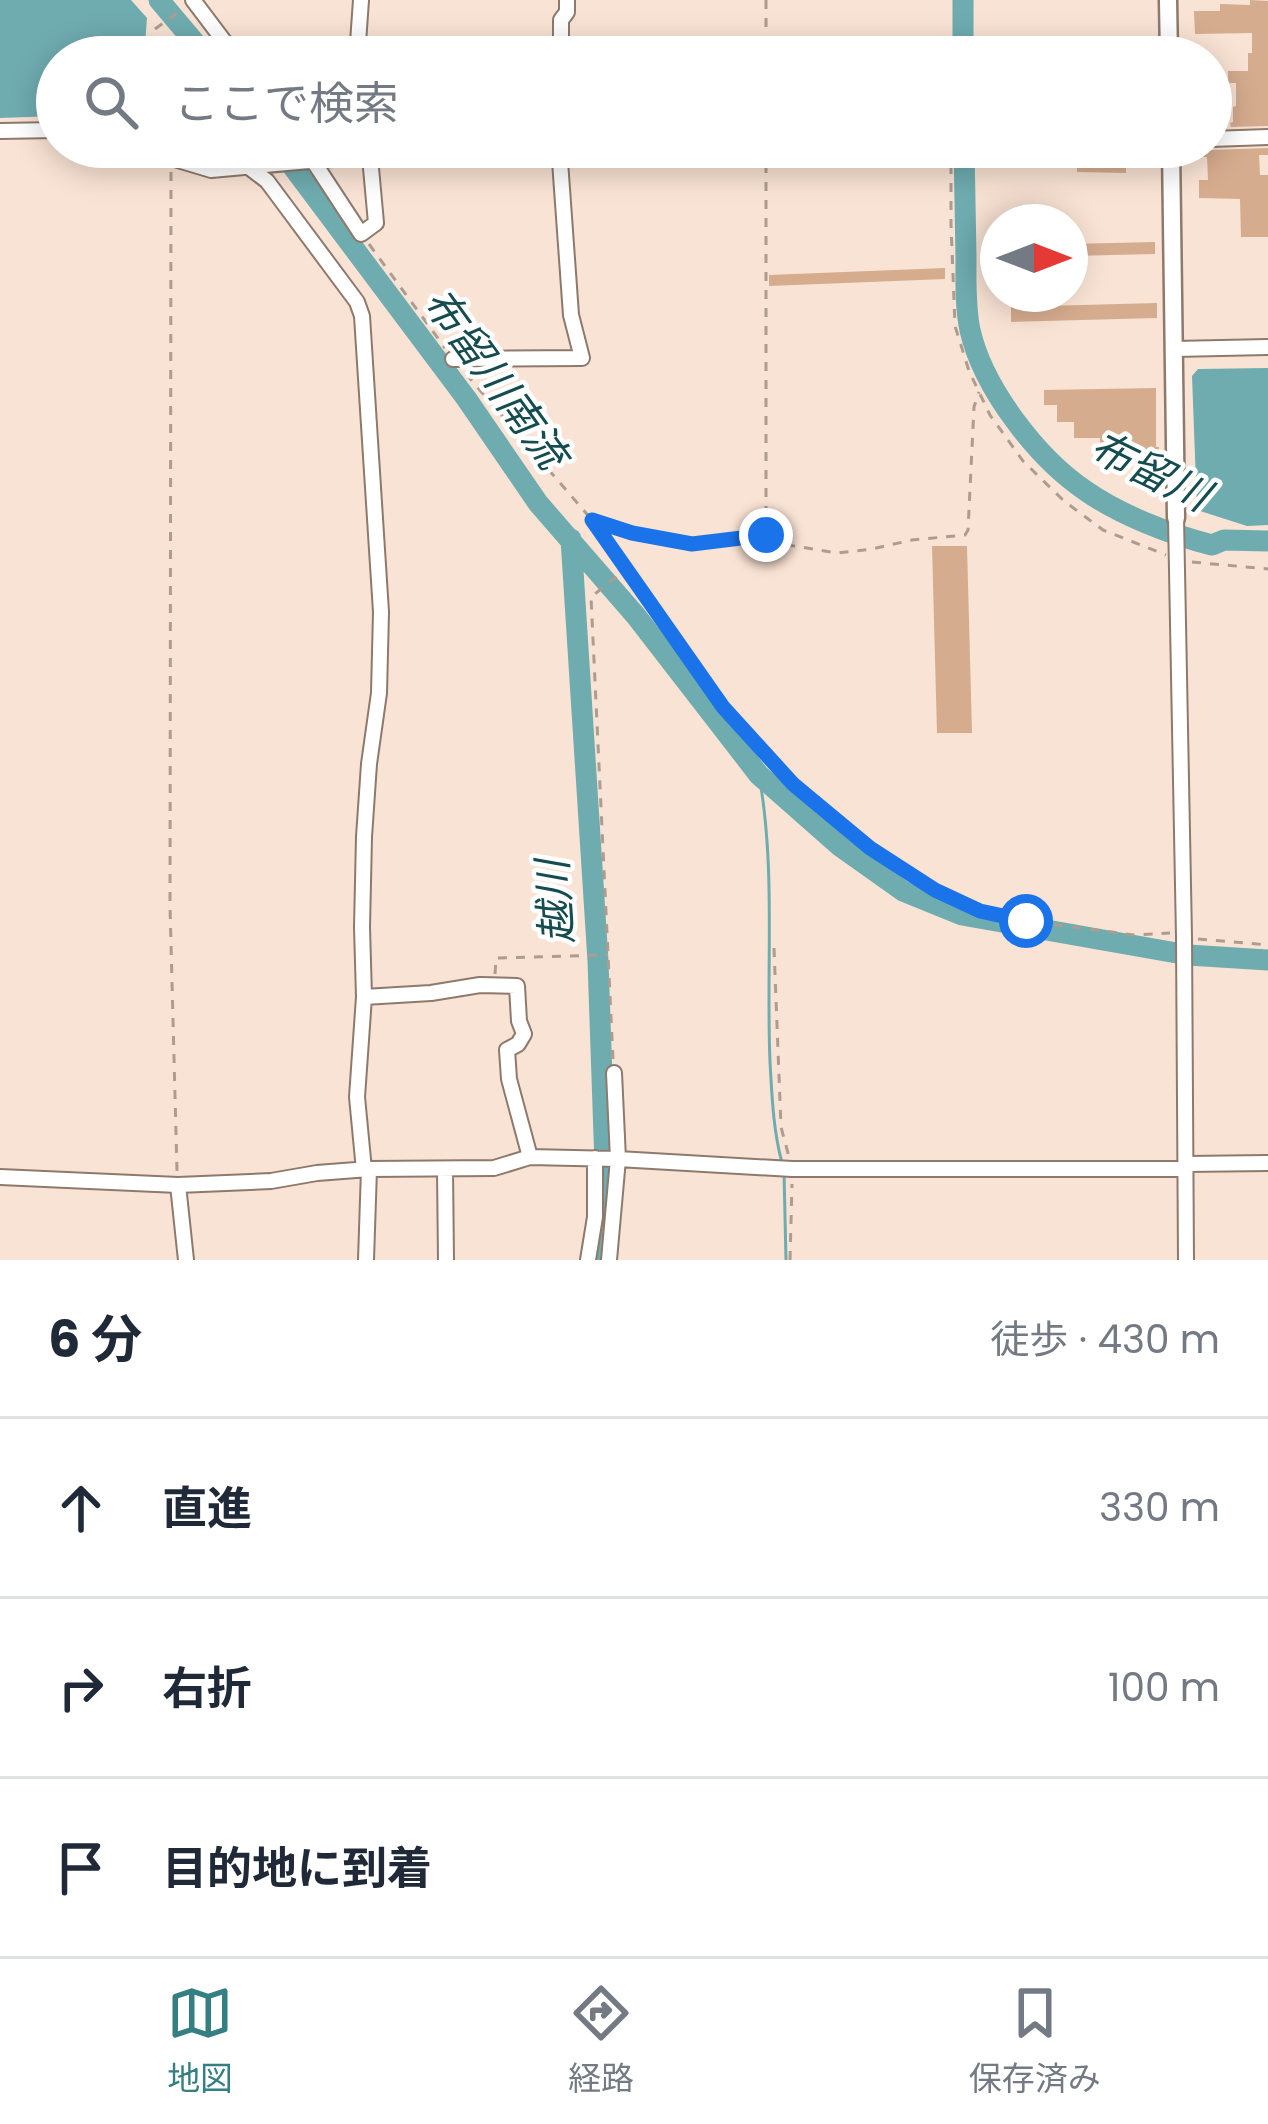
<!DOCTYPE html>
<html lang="ja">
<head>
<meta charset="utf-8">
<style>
  body { margin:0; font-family:Poppins,"Noto Sans JP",sans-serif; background:#f2f2f3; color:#1f2937 }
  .compass { position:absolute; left:980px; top:204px; width:108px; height:108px; border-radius:50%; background:#fff; box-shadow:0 6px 30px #0003; rotate:90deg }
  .stop { position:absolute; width:36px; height:36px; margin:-27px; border:9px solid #1a73e8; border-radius:50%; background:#fff }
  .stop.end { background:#1a73e8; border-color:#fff; box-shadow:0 3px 12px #0008 }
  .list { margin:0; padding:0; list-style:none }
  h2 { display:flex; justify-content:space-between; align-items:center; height:156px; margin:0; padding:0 48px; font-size:51px }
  h2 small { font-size:39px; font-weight:400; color:#747a83 }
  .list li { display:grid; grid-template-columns:78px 1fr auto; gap:36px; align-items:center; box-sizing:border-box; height:180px; padding:0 48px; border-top:3px solid #e0e1e3 }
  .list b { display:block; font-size:45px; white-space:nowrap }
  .list em { font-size:39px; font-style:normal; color:#747a83 }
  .icon { flex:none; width:66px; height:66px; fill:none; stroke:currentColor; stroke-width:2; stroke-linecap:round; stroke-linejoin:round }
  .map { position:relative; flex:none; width:1268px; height:1260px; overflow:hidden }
  .search { position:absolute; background:#fff; box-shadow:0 6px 30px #0003; left:36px; right:36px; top:36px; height:132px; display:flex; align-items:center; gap:30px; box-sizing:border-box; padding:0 42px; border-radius:66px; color:#747a83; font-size:45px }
  .sheet { height:696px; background:#fff }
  nav { display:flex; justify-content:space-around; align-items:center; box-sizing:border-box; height:168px; border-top:3px solid #e0e1e3; background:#fff; font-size:33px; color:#747a83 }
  nav a { display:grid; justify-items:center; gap:6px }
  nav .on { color:#357e82 }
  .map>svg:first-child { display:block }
  .water { fill:#6facb0 }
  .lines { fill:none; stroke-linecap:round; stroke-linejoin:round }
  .stream { stroke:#6facb0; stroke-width:3 }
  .river { stroke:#6facb0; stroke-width:21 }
  .building { fill:#d5ac8e }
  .minor-casing { stroke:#8d7a6c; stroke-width:18 }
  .tertiary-casing { stroke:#8d7a6c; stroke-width:21 }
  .path { stroke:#ad9c90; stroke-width:3; stroke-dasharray:9 9; stroke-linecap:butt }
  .minor { stroke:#fff; stroke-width:14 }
  .tertiary { stroke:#fff; stroke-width:16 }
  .route { stroke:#1a73e8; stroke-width:15 }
  .labels { text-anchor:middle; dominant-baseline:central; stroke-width:9; stroke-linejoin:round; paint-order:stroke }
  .water-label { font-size:42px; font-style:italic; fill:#154c4f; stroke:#fff }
</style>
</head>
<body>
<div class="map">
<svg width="1268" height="1260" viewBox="0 0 1268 1260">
  <rect width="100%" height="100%" fill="#f9e3d4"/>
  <!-- water -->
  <path class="water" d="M0,0H131L147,18L144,57H57V116L0,118Z
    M1268,368V525L1247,526L1197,510L1192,376L1198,369Z"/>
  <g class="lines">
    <!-- stream -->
    <path class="stream" d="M759,775C776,869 766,966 770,1062C772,1096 773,1129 782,1163
      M784,1172L786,1260"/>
    <!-- river -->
    <path class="river" d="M159,0L207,57
      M963,0V57
      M278,147L466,398L538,503L636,616L759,775L841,847L903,891L962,915L1188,955L1268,960
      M964,147C965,184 965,220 966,257C966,281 965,307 970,330C983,388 1037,458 1086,491C1120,515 1172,535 1212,545L1224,540L1268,541
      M571,539L598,961L605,1165L596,1260"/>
  </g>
  <!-- building -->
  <path class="building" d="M1250,0L1268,1V126L1231,127L1230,123L1233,122V107L1236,106V83H1228V71H1248V53H1252V33L1195,34L1194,11H1220V4L1250,5Z
    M1156,147V167H1147V160H1126V173L1077,172V159H1055V149Z
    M1191,147L1211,150L1268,148V155H1259L1260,175H1268V237H1241L1240,199L1199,198V180H1208L1207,157H1191Z
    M1155,242V254L1070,256V244Z
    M945,268V279L769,286V275Z
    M1157,303V318L1011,322V307Z
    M1156,388V447H1159V458L1100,455V438H1074V422H1057V405H1044V390Z
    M932,546H967L972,733H937Z"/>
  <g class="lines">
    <!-- minor casing -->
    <g class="minor-casing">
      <path id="minor" d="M193,0L236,57
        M357,57L361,0
        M561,57V20L567,12V0
        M0,131L57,130
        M1211,139L1268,137
        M152,147L171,158L211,170L354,157L866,147
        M304,147L361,234L376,223L370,157
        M250,168L267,181L357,302L362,316L381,612L379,693L369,764L364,837L362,927L364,997L357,1097L364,1170
        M1174,349L1268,347
        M453,359L582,358L571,315L559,147
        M1176,518L1184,937L1186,1260
        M364,997L431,993L480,985L517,986L519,1021L524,1034L518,1044L507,1050L509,1079L530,1157
        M1186,1164L1268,1163
        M445,1170L446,1260
        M0,1177L178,1185L271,1181L317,1173L369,1169L494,1168L530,1157L618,1159L792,1169H1186
        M178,1185L186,1260
        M366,1260L369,1169
        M588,1260L595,1217V1158
        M609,1260L618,1159L614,1073"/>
    </g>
    <!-- tertiary casing -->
    <g class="tertiary-casing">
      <path id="tertiary" d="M1168,0L1169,57
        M1171,147L1176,518"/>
    </g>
    <!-- path -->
    <path class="path" d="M766,0V57
      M155,29L183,9
      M951,147V224L955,326L969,371L990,415L1023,461L1064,501L1103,530L1166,555
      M171,172L170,906L177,1171
      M369,244L445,348
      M466,374L592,520L723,707L793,784L870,848L935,890L980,911L1026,921L1134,935L1170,933
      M594,521L632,533L692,544L766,535L782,544L837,553L872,549L912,540L965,535L968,530L974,407L979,392
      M766,533V164
      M1192,562L1268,569
      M1198,939L1268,945
      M774,948L781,1127L789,1157
      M495,974L496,958L608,955
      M613,1059L591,597L625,570
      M790,1260L792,1184"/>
    <!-- minor -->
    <use href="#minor" class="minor"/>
    <!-- tertiary -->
    <use href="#tertiary" class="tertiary"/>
  </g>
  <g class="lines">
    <!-- route -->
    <path class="route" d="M766,535L692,544L632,533L592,520L723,707L793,784L870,848L935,890L980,911L1026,921"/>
  </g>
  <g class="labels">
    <!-- water labels -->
    <g class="water-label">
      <text transform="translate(495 378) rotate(54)">布留川南流</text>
      <text transform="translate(1150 471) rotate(26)">布留川</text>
      <text transform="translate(555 902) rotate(-94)">越川</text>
    </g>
  </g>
</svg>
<svg class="compass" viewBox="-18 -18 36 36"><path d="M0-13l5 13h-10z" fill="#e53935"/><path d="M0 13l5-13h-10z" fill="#747a83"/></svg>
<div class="stop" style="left:1026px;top:921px"></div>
<div class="stop end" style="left:766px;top:535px"></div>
<div class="search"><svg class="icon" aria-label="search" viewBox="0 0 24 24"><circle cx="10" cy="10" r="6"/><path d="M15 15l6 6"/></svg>ここで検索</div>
</div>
<section class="sheet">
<h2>6 分<small>徒歩 · 430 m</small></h2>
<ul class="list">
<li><svg class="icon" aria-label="ahead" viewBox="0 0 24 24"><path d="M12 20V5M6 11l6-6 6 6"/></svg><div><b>直進</b></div><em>330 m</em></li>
<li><svg class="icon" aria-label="right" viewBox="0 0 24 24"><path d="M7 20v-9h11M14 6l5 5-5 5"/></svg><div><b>右折</b></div><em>100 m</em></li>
<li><svg class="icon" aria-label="arrive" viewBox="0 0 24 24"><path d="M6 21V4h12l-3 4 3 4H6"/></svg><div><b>目的地に到着</b></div></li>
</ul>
</section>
<nav>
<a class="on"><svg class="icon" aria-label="map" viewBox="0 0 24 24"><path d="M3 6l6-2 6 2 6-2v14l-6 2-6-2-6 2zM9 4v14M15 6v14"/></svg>地図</a>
<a><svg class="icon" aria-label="directions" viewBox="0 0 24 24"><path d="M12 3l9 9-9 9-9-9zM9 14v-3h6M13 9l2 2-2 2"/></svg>経路</a>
<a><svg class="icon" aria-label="saved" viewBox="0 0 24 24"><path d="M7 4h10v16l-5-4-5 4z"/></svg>保存済み</a>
</nav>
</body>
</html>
